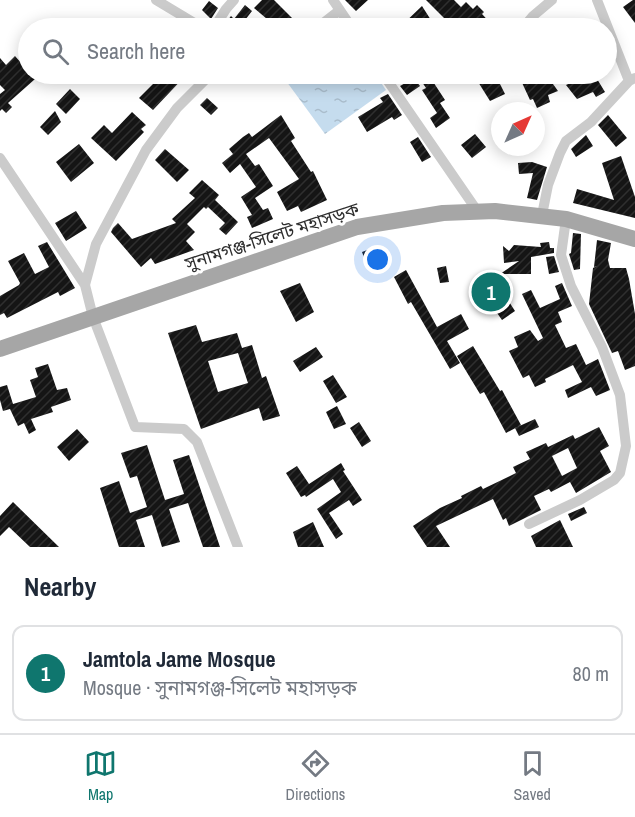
<!DOCTYPE html>
<html lang="en">
<head>
<meta charset="utf-8">
<style>
  body { margin:0; font-family:"Archivo Narrow","Noto Sans Bengali",sans-serif; background:#f2f2f3; color:#1f2937 }
  .compass { position:absolute; left:491px; top:102px; width:54px; height:54px; border-radius:50%; background:#fff; box-shadow:0 3px 15px #0003; rotate:45deg }
  .you { position:absolute; left:378px; top:260px; width:21px; height:21px; margin:-15px; border:4px solid #fff; border-radius:50%; background:#1a73e8; box-shadow:0 0 0 9px #1a73e833 }
  .badge { display:grid; place-items:center; width:39px; height:39px; border-radius:50%; background:#0f766e; color:#fff; font-size:20px; font-weight:700 }
  .pin { position:absolute; translate:-50% -50%; border:3px solid #fff; box-shadow:0 2px 6px #0006 }
  .list { margin:0; padding:0; list-style:none }
  h2 { display:flex; justify-content:space-between; align-items:center; height:78px; margin:0; padding:0 24px; font-size:26px }
  h2 small { font-size:20px; font-weight:400; color:#747a83 }
  .list li { display:grid; grid-template-columns:39px 1fr auto; gap:18px; align-items:center; box-sizing:border-box; height:96px; margin:0 12px 12px; padding:0 12px; border:2px solid #e0e1e3; border-radius:12px }
  .list b { display:block; font-size:22px; white-space:nowrap }
  .list p { margin:0; font-size:20px; white-space:nowrap; color:#747a83 }
  .list em { font-size:20px; font-style:normal; color:#747a83 }
  .icon { flex:none; width:33px; height:33px; fill:none; stroke:currentColor; stroke-width:2; stroke-linecap:round; stroke-linejoin:round }
  .map { position:relative; flex:none; width:635px; height:547px; overflow:hidden }
  .search { position:absolute; background:#fff; box-shadow:0 3px 15px #0003; left:18px; right:18px; top:18px; height:66px; display:flex; align-items:center; gap:15px; box-sizing:border-box; padding:0 21px; border-radius:33px; color:#747a83; font-size:22px }
  .sheet { height:186px; background:#fff }
  nav { display:flex; justify-content:space-around; align-items:center; box-sizing:border-box; height:84px; border-top:2px solid #e0e1e3; background:#fff; font-size:16px; color:#747a83 }
  nav a { display:grid; justify-items:center; gap:3px }
  nav .on { color:#0f766e }
  .map>svg:first-child { display:block }
  .water { fill:url(#water-ripples) }
  .building { fill:url(#building-hatch); fill-rule:evenodd }
  .lines { fill:none; stroke-linecap:round; stroke-linejoin:round }
  .minor { stroke:#cbcbcb; stroke-width:10 }
  .primary { stroke:#a6a6a6; stroke-width:16 }
  .labels { text-anchor:middle; dominant-baseline:central; stroke-width:6; stroke-linejoin:round; paint-order:stroke }
  .street-label { font-size:18px; fill:#2e2e2e; stroke:#fff }
</style>
</head>
<body>
<div class="map">
<svg width="635" height="547" viewBox="0 0 635 547">
  <defs>
    <pattern id="water-ripples" width="26" height="14" patternUnits="userSpaceOnUse" patternTransform="scale(1.5)"><rect width="26" height="14" fill="#c5dcee"/><path d="M2 4q2-2 4 0t4 0M15 11q2-2 4 0t4 0" fill="none" stroke="#aabdcc"/></pattern>
    <pattern id="building-hatch" width="6" height="6" patternUnits="userSpaceOnUse" patternTransform="scale(1.5)"><rect width="6" height="6" fill="#151515"/><path d="M-1 1l2-2M0 6l6-6M5 7l2-2" fill="none" stroke="#2f2f2f"/></pattern>
  </defs>
  <rect width="100%" height="100%" fill="#fff"/>
  <!-- water -->
  <path class="water" d="M281,74H375L386,90L325,134Z"/>
  <!-- building -->
  <path class="building" d="M262,0H274L302,28L312,19L314,21L310,28H259L267,19L254,8Z
    M345,0H368L356,11Z
    M426,0H454L461,7L466,2L473,9L477,5L484,12L482,14L495,28H478L470,21L460,28H454Z
    M633,0H635V23L623,7Z
    M209,1L218,8L211,19L202,10Z
    M245,5L252,11L242,24L248,28H231L225,24L231,16L234,19Z
    M422,6L436,28H399Z
    M15,56L35,79L8,103L12,107L6,113L2,109L0,111V94L5,90L0,85V58L6,65Z
    M146,74H187L153,110L139,98L155,82Z
    M428,74L445,100L440,103L450,118L436,128L430,118L437,113L422,90L426,88L420,79Z
    M457,74H495L505,94L490,101L475,77L461,83Z
    M518,74H526L529,79L542,74H555L558,80L553,84L558,91L548,95L550,102L537,108L533,99L530,100Z
    M582,74H594L605,92L596,97L593,92L577,99L566,85L584,77Z
    M414,78L420,86L407,95L400,86Z
    M70,89L80,99L66,114L56,104Z
    M388,94L402,115L394,120L392,117L367,132L358,117L383,102L380,98Z
    M207,98L218,108L211,115L200,105Z
    M55,111L61,122L48,135L40,127Z
    M132,112L146,125L141,129L144,132L116,161L91,138L104,125L112,133Z
    M281,115L295,138L291,141L311,172L313,171L327,200L301,212L298,206L287,211L277,192L299,179L269,138L246,154L255,166L259,164L273,186L255,198L263,210L268,208L273,219L252,228L247,217L252,215L241,197L256,187L240,164L230,173L222,163L233,154L229,149L243,137L249,133L252,137Z
    M608,115L627,138L616,147L598,125Z
    M475,134L486,147L472,158L461,145Z
    M586,135L593,146L576,157L571,149Z
    M418,137L431,157L422,162L410,142Z
    M79,144L94,163L71,182L56,162Z
    M165,149L189,170L177,182L155,160Z
    M621,156L635,197V218L573,203L577,189L614,200L602,163Z
    M532,162L547,167L537,200L527,198L533,173L519,174L518,163Z
    M202,180L219,195L215,200L238,222L226,235L219,229L225,223L208,207L206,209L204,207L187,224L195,232L186,241L194,250L155,264L151,258L141,267L111,232L113,228L118,223L132,239L176,223L172,219L195,198L189,193Z
    M76,211L87,228L66,241L55,223Z
    M573,233L581,234L580,269L574,270L569,254L571,253Z
    M597,240L611,243L608,260L610,268H626L629,279L635,314V366L625,370L618,351L612,353L589,304L593,268L597,266L594,267Z
    M47,242L75,288L60,296L58,292L7,318L4,313L0,315V296L19,285L20,283L8,261L24,253L35,274L49,267L38,246Z
    M549,242L550,248H554V253L531,257V274H500L519,261L504,263L503,246L509,251L514,245L541,247L540,243Z
    M375,247L378,255L365,260L362,252Z
    M554,256L559,272L549,274L546,257Z
    M446,266L449,282L440,283L437,268Z
    M406,270L437,327L461,314L469,329L447,341L460,363L450,369L411,302L408,304L394,277Z
    M494,279L515,311L502,320L490,303L488,305L478,290Z
    M300,283L314,312L296,322L280,291Z
    M562,283L572,306L558,312L562,322L555,325L566,348L576,344L586,365L598,359L610,390L596,396L591,387L568,398L565,390L582,382L573,365L545,379L546,382L535,387L529,375L523,378L509,351L518,347L514,337L530,330L538,341L543,338L522,294L531,290L540,308L560,299L555,286Z
    M196,325L202,342L237,333L242,348L252,345L262,378L266,376L280,416L263,421L259,408L201,429L168,333ZM238,353L248,383L218,392L208,361Z
    M473,346L500,391L502,390L521,425L506,433L484,392L480,394L457,356Z
    M316,347L323,357L300,372L293,361Z
    M48,364L57,390L67,388L71,400L51,407L53,412L31,419L36,430L29,434L24,423L18,426L10,409L3,411L0,400V387L7,385L13,404L36,397L30,380L38,377L35,368Z
    M333,375L347,397L336,403L323,381Z
    M337,406L346,424L334,429L326,412Z
    M535,419L539,427L519,436L515,428Z
    M359,422L371,441L362,447L350,428Z
    M599,427L609,446L600,451L611,472L576,493L570,482L551,492L549,489L534,496L541,510L509,526L506,518L503,520L493,499L436,526L450,547H427L413,526L440,508L462,498L461,496L481,486L483,489L516,473L513,467L530,459L526,452L546,443L548,447L573,435L575,439ZM568,448L577,468L562,476L552,456Z
    M77,429L89,442L69,461L57,447Z
    M147,445L165,500L184,494L173,460L189,455L220,547H203L188,503L169,509L180,542L162,547L152,515L136,520L145,547H119L100,488L119,481L130,513L147,507L137,476L130,478L121,453Z
    M341,463L345,470L343,471L362,500L353,506L349,500L329,513L343,534L336,539L317,509L341,492L333,479L306,497L305,495L301,497L286,473L297,466L309,484Z
    M13,502L59,547H30L9,527L0,536V516Z
    M584,507L587,513L571,521L568,514Z
    M560,520L573,547H536L531,536Z
    M313,522L324,547H298L293,532Z"/>
  <g class="lines">
    <!-- minor -->
    <path class="minor" d="M156,0L196,24L210,28
      M333,0L352,28
      M597,0L629,81
      M214,28L226,9L234,0
      M317,28L340,10
      M523,28L533,16L552,0
      M211,74L177,108L146,150L96,244L85,285L93,317L135,427L184,429L197,442L238,547
      M383,74L478,212
      M0,158L85,285
      M542,215L548,185L560,153L566,141L591,122L629,81L635,78
      M529,524L580,500L614,480L620,473L626,446L620,395L602,347L571,286L561,255L566,219"/>
    <!-- primary -->
    <path class="primary" d="M0,349L357,227L443,213L495,211L566,219L635,239"/>
  </g>
  <g class="labels">
    <!-- street labels -->
    <g class="street-label">
      <text transform="translate(272 236) rotate(-18)">সুনামগঞ্জ-সিলেট মহাসড়ক</text>
    </g>
  </g>
</svg>
<svg class="compass" viewBox="-18 -18 36 36"><path d="M0-13l5 13h-10z" fill="#e53935"/><path d="M0 13l5-13h-10z" fill="#747a83"/></svg>
<div class="you"></div>
<div class="pin badge" style="left:491px;top:292px">1</div>
<div class="search"><svg class="icon" aria-label="search" viewBox="0 0 24 24"><circle cx="10" cy="10" r="6"/><path d="M15 15l6 6"/></svg>Search here</div>
</div>
<section class="sheet">
<h2>Nearby<small></small></h2>
<ul class="list">
<li><span class="badge">1</span><div><b>Jamtola Jame Mosque</b><p>Mosque · সুনামগঞ্জ-সিলেট মহাসড়ক</p></div><em>80 m</em></li>
</ul>
</section>
<nav>
<a class="on"><svg class="icon" aria-label="map" viewBox="0 0 24 24"><path d="M3 6l6-2 6 2 6-2v14l-6 2-6-2-6 2zM9 4v14M15 6v14"/></svg>Map</a>
<a><svg class="icon" aria-label="directions" viewBox="0 0 24 24"><path d="M12 3l9 9-9 9-9-9zM9 14v-3h6M13 9l2 2-2 2"/></svg>Directions</a>
<a><svg class="icon" aria-label="saved" viewBox="0 0 24 24"><path d="M7 4h10v16l-5-4-5 4z"/></svg>Saved</a>
</nav>
</body>
</html>
